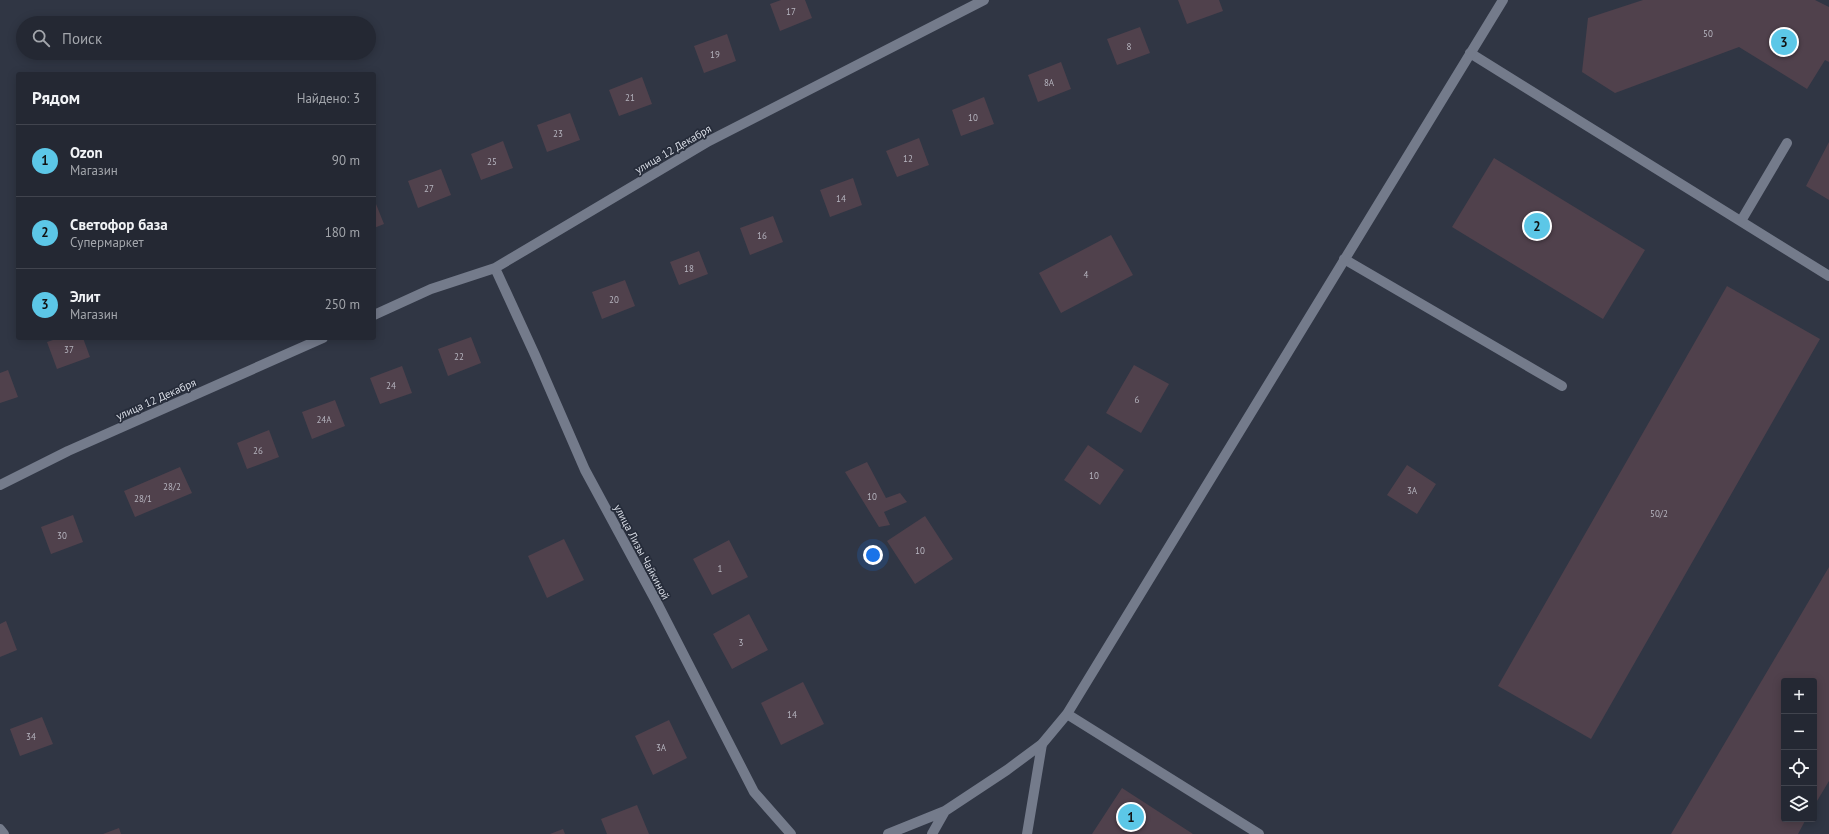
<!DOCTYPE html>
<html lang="ru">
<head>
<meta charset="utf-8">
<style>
  body { margin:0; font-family:"PT Sans",sans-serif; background:#2c303b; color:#f1f3f6 }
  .controls { position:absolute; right:12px; bottom:12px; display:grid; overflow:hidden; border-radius:4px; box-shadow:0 2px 10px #0003 }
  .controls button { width:36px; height:36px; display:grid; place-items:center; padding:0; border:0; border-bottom:1px solid #41444e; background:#242833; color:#f1f3f6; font:20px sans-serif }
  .you { position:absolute; left:873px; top:555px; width:14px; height:14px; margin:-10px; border:3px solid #fff; border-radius:50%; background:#1a73e8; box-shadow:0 0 0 6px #1a73e833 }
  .badge { display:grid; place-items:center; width:26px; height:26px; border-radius:50%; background:#5cc7e7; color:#111; font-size:13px; font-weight:700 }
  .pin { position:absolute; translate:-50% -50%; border:2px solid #fff; box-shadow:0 1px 4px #0006 }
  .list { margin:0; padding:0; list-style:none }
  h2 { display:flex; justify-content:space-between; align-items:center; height:52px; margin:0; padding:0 16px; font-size:17px }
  h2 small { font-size:13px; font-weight:400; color:#a3a6ac }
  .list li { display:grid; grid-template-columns:26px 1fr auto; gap:12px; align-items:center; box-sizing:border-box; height:72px; padding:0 16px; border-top:1px solid #41444e }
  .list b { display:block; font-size:15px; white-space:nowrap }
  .list p { margin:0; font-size:13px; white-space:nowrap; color:#a3a6ac }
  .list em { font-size:13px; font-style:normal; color:#a3a6ac }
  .icon { flex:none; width:22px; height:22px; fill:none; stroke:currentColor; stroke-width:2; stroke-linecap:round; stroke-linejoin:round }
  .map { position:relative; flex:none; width:1829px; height:834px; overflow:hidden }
  .search { position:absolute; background:#242833; box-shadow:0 2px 10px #0003; left:16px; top:16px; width:360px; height:44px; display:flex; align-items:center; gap:10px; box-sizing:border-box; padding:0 14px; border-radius:22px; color:#a3a6ac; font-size:15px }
  .panel { position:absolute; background:#242833; box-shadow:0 2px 10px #0003; left:16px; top:72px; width:360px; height:268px; border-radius:4px }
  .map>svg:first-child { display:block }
  .building { fill:#50414c }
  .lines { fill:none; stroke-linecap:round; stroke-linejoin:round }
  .lane { stroke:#747b8b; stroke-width:10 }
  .street { stroke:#747b8b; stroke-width:10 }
  .labels { text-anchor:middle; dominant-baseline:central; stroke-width:3.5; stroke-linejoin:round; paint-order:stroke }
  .number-label { font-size:9px; fill:#b7b6c0 }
  .street-label { font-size:11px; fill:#d9dde6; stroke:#262c3a }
</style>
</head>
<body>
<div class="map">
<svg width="1829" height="834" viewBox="0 0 1829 834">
  <rect width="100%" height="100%" fill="#303644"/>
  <!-- building -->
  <path class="building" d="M781,0H805L812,18L780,31L770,4Z
    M1178,0H1219L1223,11L1187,24Z
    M1643,0H1815L1829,7V62L1825,60L1807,89L1739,47L1615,93L1582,72L1588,18Z
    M1140,27L1150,53L1117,65L1107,39Z
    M727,34L736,61L704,73L694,46Z
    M1061,62L1071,89L1038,102L1028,75Z
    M642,77L652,104L619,116L609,90Z
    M984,97L994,124L961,136L952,110Z
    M570,113L580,140L547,152L537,125Z
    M919,138L929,165L897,177L886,151Z
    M503,141L513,168L481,180L471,154Z
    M1829,142V200L1806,186Z
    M1494,158L1645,250L1603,319L1452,227Z
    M441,169L451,195L418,208L408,181Z
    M853,178L862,205L830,217L820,190Z
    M374,199L384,224L374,228Z
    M773,216L783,242L750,255L740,228Z
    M1111,235L1133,275L1061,313L1039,273Z
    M699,251L708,274L679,285L670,262Z
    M625,280L635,306L602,319L592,292Z
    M1727,286L1820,339L1591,739L1498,686Z
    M471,337L481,363L448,376L438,349Z
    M59,338H83L90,357L57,369L47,342Z
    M1134,365L1169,384L1141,433L1106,413Z
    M402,366L412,393L380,404L370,378Z
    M8,370L18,397L0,403V373Z
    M335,400L345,426L312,439L302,412Z
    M269,430L279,457L247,469L237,443Z
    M1088,445L1124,470L1100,505L1064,480Z
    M867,462L886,498L900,493L907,502L884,512L890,525L879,527L845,472Z
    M1407,465L1436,484L1417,514L1387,495Z
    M180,467L192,493L135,517L124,491Z
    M73,515L83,542L51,554L41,527Z
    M925,516L953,559L915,584L887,541Z
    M564,539L584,580L547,598L528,556Z
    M729,540L748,577L712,595L693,559Z
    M1829,567V781L1814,806V681H1784V819H1806L1798,834H1671Z
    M749,614L768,650L732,669L713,634Z
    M6,621L17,650L0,657V624Z
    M803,682L824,724L781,745L761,703Z
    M42,717L53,744L20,756L10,729Z
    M669,720L687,758L653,775L635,736Z
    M1122,788L1193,834H1092Z
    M637,805L649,834H607L601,819Z
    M119,828L121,834H103Z
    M563,829L565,834H550Z"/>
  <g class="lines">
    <!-- lane -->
    <path class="lane" d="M1470,53L1829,276
      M1741,221L1787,143
      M1344,259L1562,386
      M1027,834L1042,744"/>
    <!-- street -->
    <path class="street" d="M495,268L535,355L585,470L657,603L754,792L791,834
      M374,315L431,289L495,268L709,141L984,0
      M0,485L68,451L323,338
      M1067,714L1259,834
      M0,829L4,834
      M888,834L945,811L1007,770L1042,744L1067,714L1503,0
      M932,834L945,811"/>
  </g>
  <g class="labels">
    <!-- number labels -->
    <g class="number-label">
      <text x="791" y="11">17</text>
      <text x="1708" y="33">50</text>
      <text x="1129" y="46">8</text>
      <text x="715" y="54">19</text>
      <text x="1049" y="82">8А</text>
      <text x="630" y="97">21</text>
      <text x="973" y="117">10</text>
      <text x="558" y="133">23</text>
      <text x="908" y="158">12</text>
      <text x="492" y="161">25</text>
      <text x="429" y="188">27</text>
      <text x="841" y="198">14</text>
      <text x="762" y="235">16</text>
      <text x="689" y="268">18</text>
      <text x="1086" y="274">4</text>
      <text x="614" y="299">20</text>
      <text x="69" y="349">37</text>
      <text x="459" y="356">22</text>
      <text x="391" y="385">24</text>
      <text x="1137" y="399">6</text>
      <text x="324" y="419">24А</text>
      <text x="258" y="450">26</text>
      <text x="1094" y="475">10</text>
      <text x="172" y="486">28/2</text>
      <text x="1412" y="490">3А</text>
      <text x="872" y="496">10</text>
      <text x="143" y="498">28/1</text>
      <text x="1659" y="513">50/2</text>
      <text x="62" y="535">30</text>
      <text x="920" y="550">10</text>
      <text x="720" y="568">1</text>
      <text x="741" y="642">3</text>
      <text x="792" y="714">14</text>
      <text x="31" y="736">34</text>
      <text x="661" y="747">3А</text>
    </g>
    <!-- street labels -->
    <g class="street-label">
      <text transform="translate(673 149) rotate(-30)">улица 12 Декабря</text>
      <text transform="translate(156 399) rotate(-24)">улица 12 Декабря</text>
      <text transform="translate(642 552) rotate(62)">улица Лизы Чайкиной</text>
    </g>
  </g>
</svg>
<div class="controls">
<button>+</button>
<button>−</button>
<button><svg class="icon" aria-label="locate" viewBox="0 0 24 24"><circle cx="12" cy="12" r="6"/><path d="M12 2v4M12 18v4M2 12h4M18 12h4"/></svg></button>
<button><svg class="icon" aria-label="layers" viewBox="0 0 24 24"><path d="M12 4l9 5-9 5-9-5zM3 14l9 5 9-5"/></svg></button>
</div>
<div class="you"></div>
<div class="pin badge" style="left:1131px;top:817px">1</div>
<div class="pin badge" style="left:1537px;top:226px">2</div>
<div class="pin badge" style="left:1784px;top:42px">3</div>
<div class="search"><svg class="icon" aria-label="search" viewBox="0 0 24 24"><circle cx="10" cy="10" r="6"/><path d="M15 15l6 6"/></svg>Поиск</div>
<section class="panel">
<h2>Рядом<small>Найдено: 3</small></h2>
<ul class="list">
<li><span class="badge">1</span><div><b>Ozon</b><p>Магазин</p></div><em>90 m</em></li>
<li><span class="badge">2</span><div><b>Светофор база</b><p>Супермаркет</p></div><em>180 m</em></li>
<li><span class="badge">3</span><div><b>Элит</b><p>Магазин</p></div><em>250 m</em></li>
</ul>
</section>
</div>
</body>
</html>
